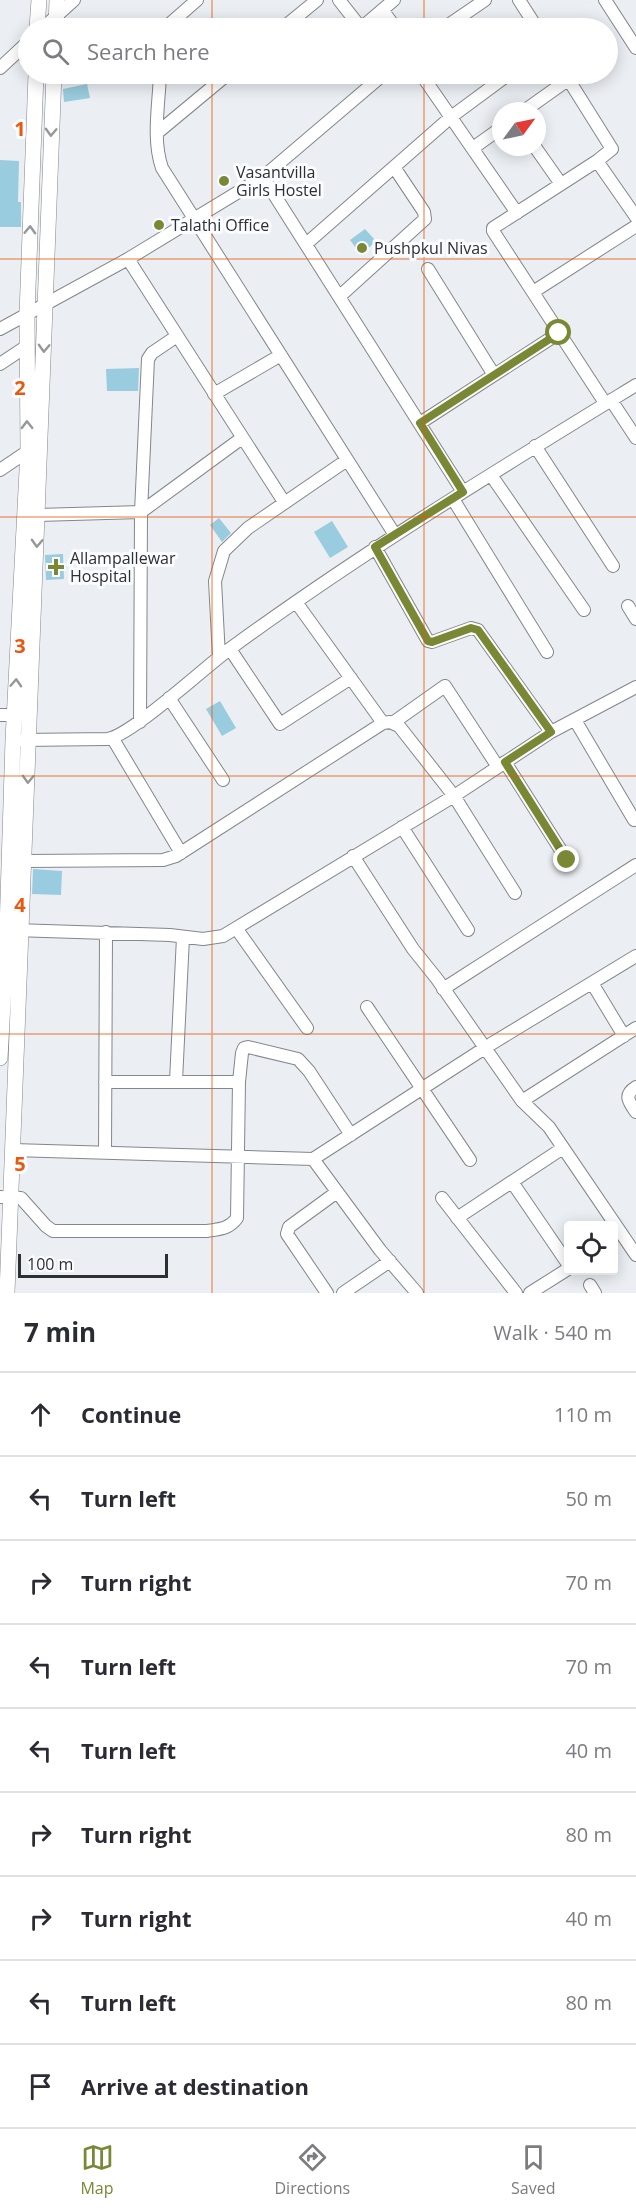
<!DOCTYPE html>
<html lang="en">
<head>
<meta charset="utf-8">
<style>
  body { margin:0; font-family:"Open Sans",sans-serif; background:#f7f7f7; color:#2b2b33 }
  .controls { position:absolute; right:18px; bottom:18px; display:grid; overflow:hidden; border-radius:6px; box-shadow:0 3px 15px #0003 }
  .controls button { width:54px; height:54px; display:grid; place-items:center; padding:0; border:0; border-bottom:2px solid #e1e1e2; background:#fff; color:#2b2b33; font:30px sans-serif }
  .compass { position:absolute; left:492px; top:102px; width:54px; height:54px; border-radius:50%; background:#fff; box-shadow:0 3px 15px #0003; rotate:57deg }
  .scale { position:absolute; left:18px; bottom:15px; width:150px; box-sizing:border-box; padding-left:6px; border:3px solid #2e2f31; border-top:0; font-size:16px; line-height:21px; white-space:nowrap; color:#2e2f31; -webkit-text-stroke:4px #fafcff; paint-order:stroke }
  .stop { position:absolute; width:18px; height:18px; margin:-14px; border:4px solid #7a8735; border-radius:50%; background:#fff }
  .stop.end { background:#7a8735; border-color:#fff; box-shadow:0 2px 6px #0008 }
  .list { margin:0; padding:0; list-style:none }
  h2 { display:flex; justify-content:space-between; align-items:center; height:78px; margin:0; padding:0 24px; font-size:26px }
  h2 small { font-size:20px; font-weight:400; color:#7c7c81 }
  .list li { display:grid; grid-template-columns:39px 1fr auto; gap:18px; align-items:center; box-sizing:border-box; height:84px; padding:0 24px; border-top:2px solid #e1e1e2 }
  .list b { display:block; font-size:22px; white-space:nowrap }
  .list em { font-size:20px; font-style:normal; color:#7c7c81 }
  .icon { flex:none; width:33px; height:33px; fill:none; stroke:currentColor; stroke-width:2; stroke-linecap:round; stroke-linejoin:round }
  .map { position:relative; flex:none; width:636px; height:1293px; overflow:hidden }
  .search { position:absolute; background:#fff; box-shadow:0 3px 15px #0003; left:18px; right:18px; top:18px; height:66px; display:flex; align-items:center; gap:15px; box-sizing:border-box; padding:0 21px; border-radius:33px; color:#7c7c81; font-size:22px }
  .sheet { height:834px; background:#fff }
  nav { display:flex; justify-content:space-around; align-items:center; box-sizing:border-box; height:84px; border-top:2px solid #e1e1e2; background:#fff; font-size:16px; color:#7c7c81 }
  nav a { display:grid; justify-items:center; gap:3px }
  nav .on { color:#7a8735 }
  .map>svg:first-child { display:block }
  .building { fill:#99ccde }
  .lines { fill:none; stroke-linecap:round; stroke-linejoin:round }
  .minor-casing { stroke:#83868a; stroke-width:14 }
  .major-casing { stroke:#83868a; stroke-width:16 }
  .minor { stroke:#fff; stroke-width:12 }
  .major { stroke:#fff; stroke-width:15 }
  .oneway { stroke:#969798 }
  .route { stroke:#7a8735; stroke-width:8 }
  .grid { fill:none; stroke:#e8590c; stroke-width:1.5; stroke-opacity:0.55 }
  .poi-dot { fill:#7a8735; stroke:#fafcff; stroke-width:2 }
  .labels { text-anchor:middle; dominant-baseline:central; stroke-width:6; stroke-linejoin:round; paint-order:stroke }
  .poi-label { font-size:16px; fill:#2e2f31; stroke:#fafcff; text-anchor:start }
  .grid-label { font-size:20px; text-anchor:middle; font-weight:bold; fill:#e8590c; stroke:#fafcff; stroke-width:6; stroke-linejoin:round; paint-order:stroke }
</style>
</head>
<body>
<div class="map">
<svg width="636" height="1293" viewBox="0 0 636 1293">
  <rect width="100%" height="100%" fill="#ebeff4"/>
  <!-- building -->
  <path class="building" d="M87,84L90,98L64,102L63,89Z
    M0,160L19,161L18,202H21V227H0Z
    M365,229L376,241L361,255L350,240Z
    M139,368L138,391H107L106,369Z
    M219,518L231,533L222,542L210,525Z
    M332,521L348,547L330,558L314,532Z
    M63,554L64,579L46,580L45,555Z
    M220,701L236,728L222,736L206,709Z
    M33,869L62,871L61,895L32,894Z"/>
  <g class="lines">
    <!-- minor casing -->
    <g class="minor-casing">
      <path id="minor" d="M339,0L361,28L394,0
        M519,0L537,28
        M605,0L636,48
        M382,10L396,28
        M43,28L74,0
        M165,28L197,0
        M283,28L317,0
        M444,28L485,0
        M0,68L28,42
        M160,74C159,104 152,139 162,168L395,535
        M421,74L517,213
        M565,74L612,149L597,161L493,228V231L605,403
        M524,111L569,79
        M157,133L228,74
        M535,147L561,184
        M473,148L501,128
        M597,161L636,217
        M263,177L463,492
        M306,244L451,117L509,74
        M128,259L284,502
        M428,269L494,375
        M533,292L636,226
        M340,296L425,219L424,212L394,167
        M0,329L128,259L263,177L384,74
        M0,364L27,346
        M214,394L281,355
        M611,400L636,438
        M420,423L559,333
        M535,446L613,566
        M0,470L34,447
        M491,475L584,610
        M453,499L547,652
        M38,515L141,512L242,438
        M375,547L428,641L432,642L471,628L478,630L551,732
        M296,602L383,723
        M628,606L636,619
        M230,649L280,724L351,678
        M219,657L215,581L224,551L248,528L347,460
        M169,698L223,780
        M0,715H22
        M575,720L634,820
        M140,722L141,512L148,359L152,353L177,336
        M394,722L445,686L498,767
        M113,739L181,853
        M21,740L107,739C130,737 207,665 231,648C361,553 499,469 636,385
        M505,762L567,860
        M402,827L468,930
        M353,856L413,949L437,979L522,1101L549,1127L636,1255
        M24,861L163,860L176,856L383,723L390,722L399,726L454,796L515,893
        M236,928L307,1028
        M14,930L170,935L203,939L223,936L454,796L551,732L636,687
        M592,983L624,1036
        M443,989L636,865
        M367,1007L470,1160
        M176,1081L183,937
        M105,1082H239
        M636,1087C623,1095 629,1102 636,1112
        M522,1101L636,1028
        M13,1150L313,1159L491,1044L636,956
        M105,1153L106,932
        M313,1159L380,1250L417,1293
        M512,1182L568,1264
        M0,1197L21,1198L46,1226L53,1231H207C220,1229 229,1229 237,1218L239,1082L242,1053L244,1048L248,1047L298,1059L309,1071L351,1135
        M442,1198L516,1293
        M457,1218L563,1148
        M590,1285L595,1293
        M327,1293L287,1234L289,1227L337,1192
        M343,1293L390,1261
        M530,1293L568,1269"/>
    </g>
    <!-- major casing -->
    <g class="major-casing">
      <path id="major" d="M37,28L39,0
        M56,28L57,0
        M0,1058L7,930L13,740L28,451L27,314L36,74
        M7,1293L54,74"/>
    </g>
    <!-- minor -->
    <use href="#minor" class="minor"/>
    <!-- major -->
    <use href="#major" class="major"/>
  </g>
  <!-- one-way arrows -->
  <defs><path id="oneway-chevron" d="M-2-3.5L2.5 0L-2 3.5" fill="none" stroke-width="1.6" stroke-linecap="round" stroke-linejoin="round" transform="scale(1.5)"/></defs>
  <g class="oneway">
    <use href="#oneway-chevron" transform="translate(51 132) rotate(92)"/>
    <use href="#oneway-chevron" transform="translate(30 230) rotate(-88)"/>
    <use href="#oneway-chevron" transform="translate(44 348) rotate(92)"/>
    <use href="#oneway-chevron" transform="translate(27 425) rotate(-91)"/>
    <use href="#oneway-chevron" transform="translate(37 543) rotate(92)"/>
    <use href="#oneway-chevron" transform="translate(16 683) rotate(-87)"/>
    <use href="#oneway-chevron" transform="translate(28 779) rotate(92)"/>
  </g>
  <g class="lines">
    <!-- route -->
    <path class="route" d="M559,333L420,423L463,492L375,547L428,641L432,642L471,628L478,630L551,732L505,762L567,860"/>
  </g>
  <!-- grid -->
  <path class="grid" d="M212,0V28M424,0V28M212,74V1293M424,74V1293M0,259H636M0,517H636M0,776H636M0,1034H636"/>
  <!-- markers -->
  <g class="poi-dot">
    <circle cx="224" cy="181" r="6"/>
    <circle cx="159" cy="225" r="6"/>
    <circle cx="362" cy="248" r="6"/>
    <path d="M53 558h6v6h6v6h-6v6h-6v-6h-6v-6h6z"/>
  </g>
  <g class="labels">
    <!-- poi labels -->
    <g class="poi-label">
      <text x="236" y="172">Vasantvilla<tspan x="236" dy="18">Girls Hostel</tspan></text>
      <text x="171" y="225">Talathi Office</text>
      <text x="374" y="248">Pushpkul Nivas</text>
      <text x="70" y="558">Allampallewar<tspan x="70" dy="18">Hospital</tspan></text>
    </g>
  </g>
  <g class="grid-label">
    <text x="20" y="136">1</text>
    <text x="20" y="395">2</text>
    <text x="20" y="653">3</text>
    <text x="20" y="912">4</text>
    <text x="20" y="1171">5</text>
  </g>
</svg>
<div class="controls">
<button><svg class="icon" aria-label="locate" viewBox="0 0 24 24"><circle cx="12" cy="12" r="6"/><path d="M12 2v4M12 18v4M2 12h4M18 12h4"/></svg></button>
</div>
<svg class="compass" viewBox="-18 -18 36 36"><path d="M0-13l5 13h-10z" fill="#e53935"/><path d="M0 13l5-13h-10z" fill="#7c7c81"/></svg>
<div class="scale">100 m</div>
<div class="stop" style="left:559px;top:333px"></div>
<div class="stop end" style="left:567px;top:860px"></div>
<div class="search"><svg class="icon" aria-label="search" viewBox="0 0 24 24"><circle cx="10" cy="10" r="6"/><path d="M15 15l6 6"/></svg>Search here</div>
</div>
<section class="sheet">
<h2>7 min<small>Walk · 540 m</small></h2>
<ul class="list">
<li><svg class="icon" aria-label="ahead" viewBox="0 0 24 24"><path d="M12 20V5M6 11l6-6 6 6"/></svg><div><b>Continue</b></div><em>110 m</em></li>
<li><svg class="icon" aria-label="left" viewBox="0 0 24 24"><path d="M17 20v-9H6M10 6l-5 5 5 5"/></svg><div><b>Turn left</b></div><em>50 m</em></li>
<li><svg class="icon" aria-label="right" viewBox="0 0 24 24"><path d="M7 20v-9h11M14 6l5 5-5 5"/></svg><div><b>Turn right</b></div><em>70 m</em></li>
<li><svg class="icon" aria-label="left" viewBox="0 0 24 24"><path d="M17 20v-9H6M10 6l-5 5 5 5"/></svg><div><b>Turn left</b></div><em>70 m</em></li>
<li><svg class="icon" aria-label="left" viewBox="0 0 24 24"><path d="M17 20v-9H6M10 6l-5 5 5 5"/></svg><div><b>Turn left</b></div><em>40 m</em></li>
<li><svg class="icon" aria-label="right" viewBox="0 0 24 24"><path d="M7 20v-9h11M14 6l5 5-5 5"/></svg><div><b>Turn right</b></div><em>80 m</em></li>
<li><svg class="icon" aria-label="right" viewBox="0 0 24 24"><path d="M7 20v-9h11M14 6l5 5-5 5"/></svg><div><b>Turn right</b></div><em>40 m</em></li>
<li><svg class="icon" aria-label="left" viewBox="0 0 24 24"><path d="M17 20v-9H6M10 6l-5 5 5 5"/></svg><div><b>Turn left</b></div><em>80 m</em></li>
<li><svg class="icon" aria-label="arrive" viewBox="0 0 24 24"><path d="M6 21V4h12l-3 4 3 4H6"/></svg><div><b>Arrive at destination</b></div></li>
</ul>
</section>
<nav>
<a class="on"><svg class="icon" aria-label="map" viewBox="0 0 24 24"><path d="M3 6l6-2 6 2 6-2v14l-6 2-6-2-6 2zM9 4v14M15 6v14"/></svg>Map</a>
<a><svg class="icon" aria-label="directions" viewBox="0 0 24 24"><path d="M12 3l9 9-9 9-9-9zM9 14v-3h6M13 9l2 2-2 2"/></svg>Directions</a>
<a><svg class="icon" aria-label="saved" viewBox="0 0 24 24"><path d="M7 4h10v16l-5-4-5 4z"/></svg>Saved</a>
</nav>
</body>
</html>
